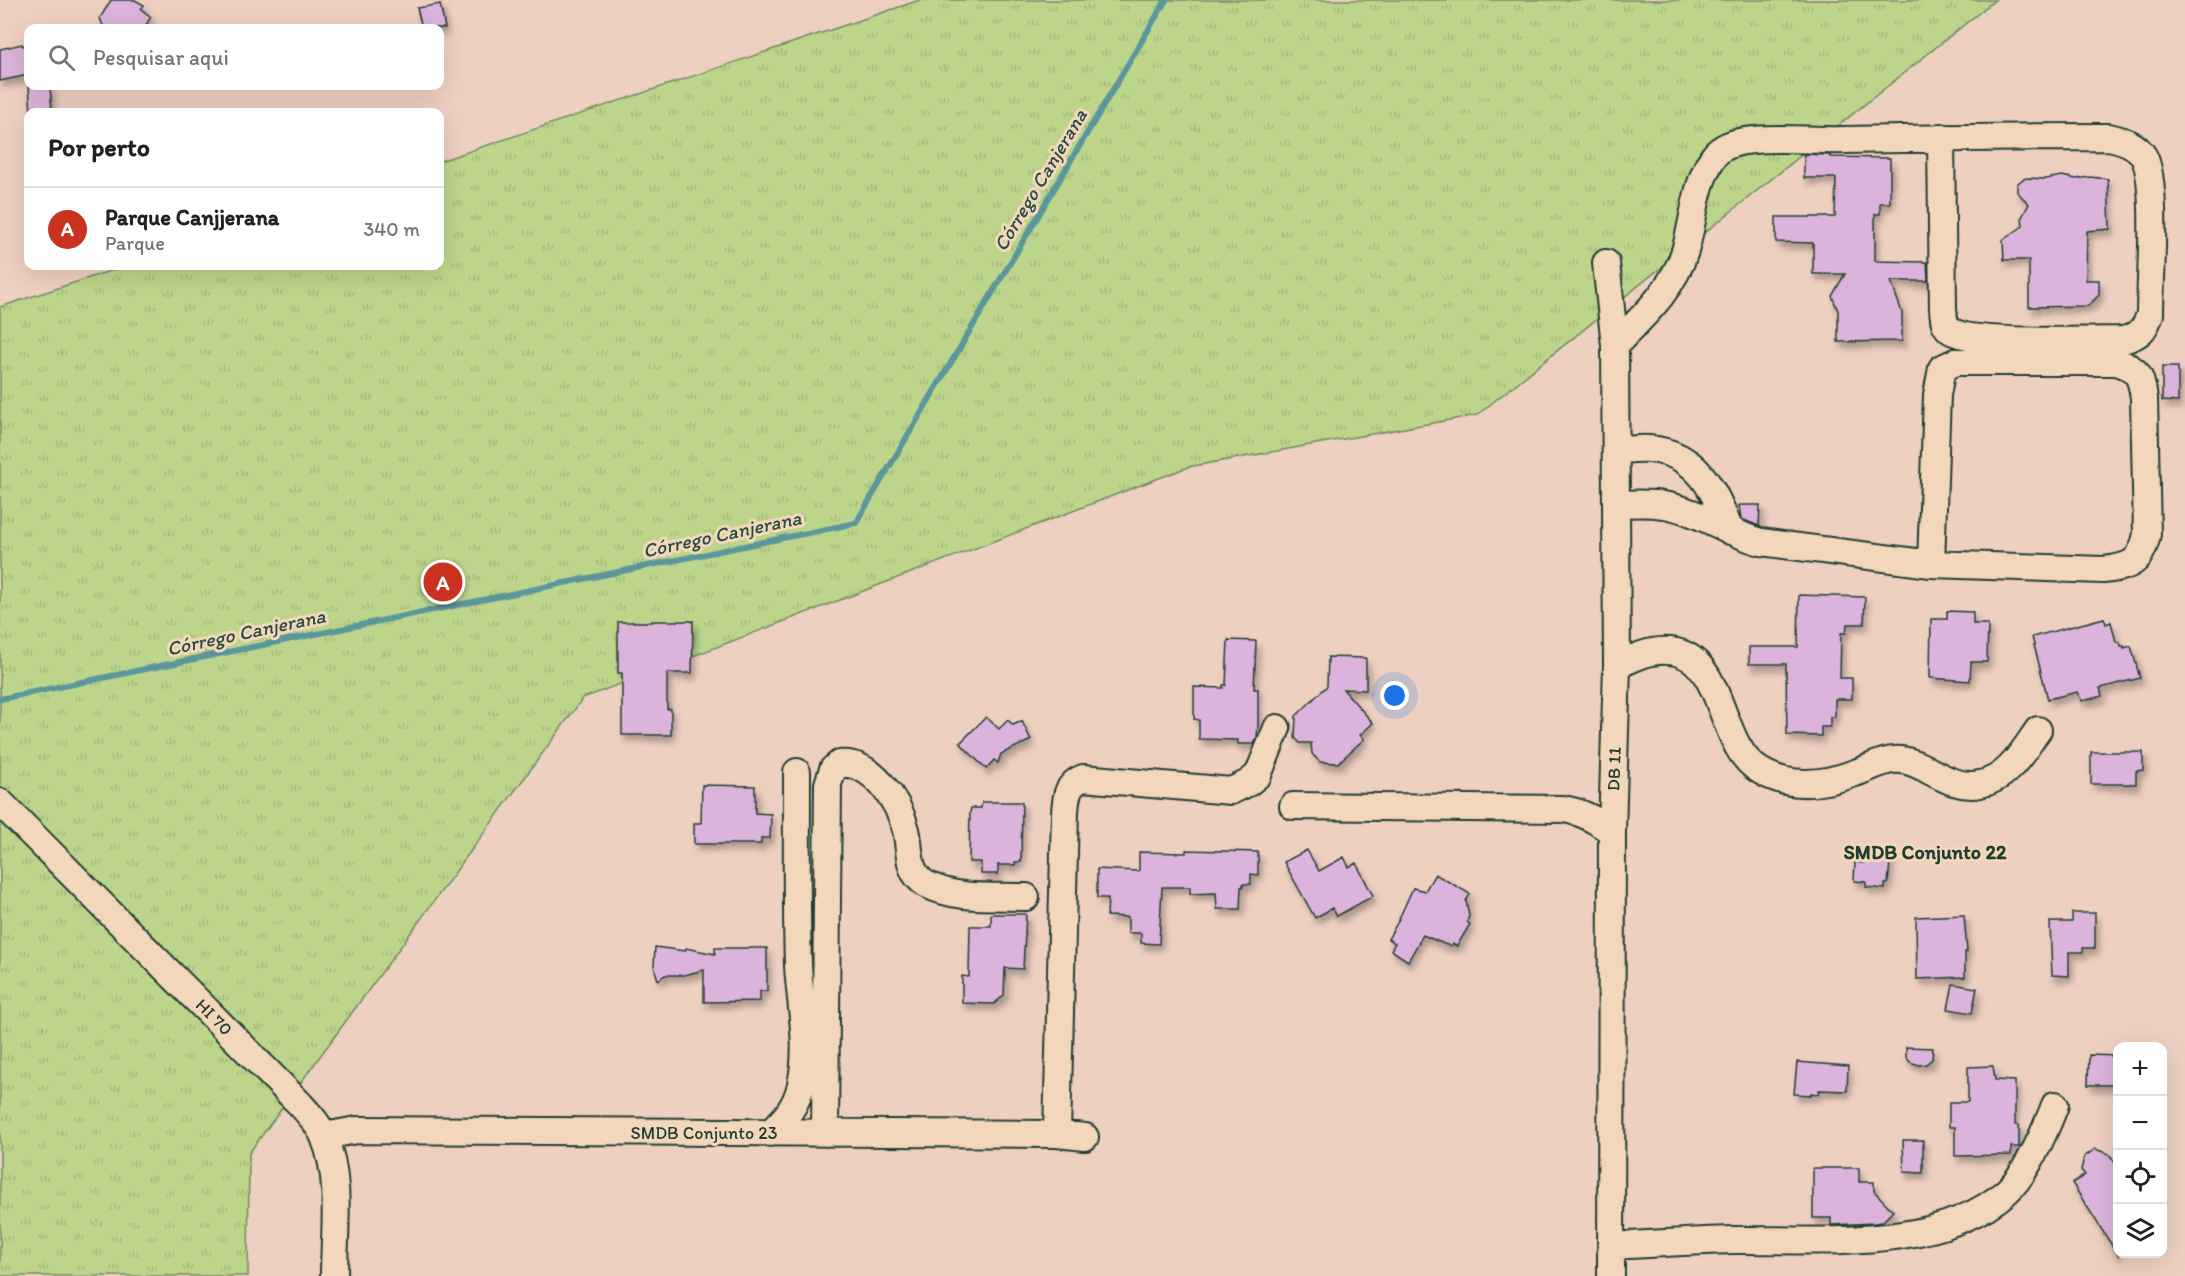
<!DOCTYPE html>
<html lang="pt">
<head>
<meta charset="utf-8">
<style>
  body { margin:0; font-family:Itim,sans-serif; background:#f6f6f6; color:#202124 }
  .controls { position:absolute; right:18px; bottom:18px; display:grid; overflow:hidden; border-radius:12px; box-shadow:0 6px 24px #0002 }
  .controls button { width:54px; height:54px; display:grid; place-items:center; padding:0; border:0; border-bottom:2px solid #e0e0e0; background:#fff; color:#202124; font:30px sans-serif }
  .you { position:absolute; left:1395px; top:696px; width:21px; height:21px; margin:-15px; border:4px solid #fff; border-radius:50%; background:#1a73e8; box-shadow:0 0 0 9px #1a73e833 }
  .badge { display:grid; place-items:center; width:39px; height:39px; border-radius:50%; background:#c8321e; color:#fff; font-size:20px; font-weight:700 }
  .pin { position:absolute; translate:-50% -50%; border:3px solid #fff; box-shadow:0 2px 6px #0006 }
  .list { margin:0; padding:0; list-style:none }
  h2 { display:flex; justify-content:space-between; align-items:center; height:78px; margin:0; padding:0 24px; font-size:26px }
  h2 small { font-size:20px; font-weight:400; color:#757577 }
  .list li { display:grid; grid-template-columns:39px 1fr auto; gap:18px; align-items:center; box-sizing:border-box; height:84px; padding:0 24px; border-top:2px solid #e0e0e0 }
  .list b { display:block; font-size:22px; white-space:nowrap }
  .list p { margin:0; font-size:20px; white-space:nowrap; color:#757577 }
  .list em { font-size:20px; font-style:normal; color:#757577 }
  .icon { flex:none; width:33px; height:33px; fill:none; stroke:currentColor; stroke-width:2; stroke-linecap:round; stroke-linejoin:round }
  .map { position:relative; flex:none; width:2185px; height:1276px; overflow:hidden }
  .search { position:absolute; background:#fff; box-shadow:0 6px 24px #0002; left:24px; top:24px; width:420px; height:66px; display:flex; align-items:center; gap:15px; box-sizing:border-box; padding:0 21px; border-radius:12px; color:#757577; font-size:22px }
  .panel { position:absolute; background:#fff; box-shadow:0 6px 24px #0002; left:24px; top:108px; width:420px; height:162px; border-radius:12px }
  .map>svg:first-child { display:block }
  .grass { fill:url(#grass-tufts); stroke:#6e8960; stroke-width:1.5 }
  .lines { fill:none; stroke-linecap:round; stroke-linejoin:round }
  .stream { stroke:#5a969b; stroke-width:6 }
  .building { fill:#dcb4db; stroke:#1f3d34; stroke-width:1.5; filter:url(#shadow) }
  .minor-casing { stroke:#1f3d34; stroke-width:30 }
  .minor { stroke:#f3d7ba; stroke-width:26 }
  .labels { text-anchor:middle; dominant-baseline:central; stroke-width:6; stroke-linejoin:round; paint-order:stroke }
  .street-label { font-size:18px; fill:#1f3d34; stroke:#f3d7ba }
  .water-label { font-size:20px; font-style:italic; fill:#294c45; stroke:#f3d7ba }
  .neighbourhood-label { font-size:20px; font-weight:bold; fill:#1f3d34; stroke:#f3d7ba }
</style>
</head>
<body>
<div class="map">
<svg width="2185" height="1276" viewBox="0 0 2185 1276">
  <defs>
    <pattern id="grass-tufts" width="24" height="20" patternUnits="userSpaceOnUse" patternTransform="scale(1.5)"><rect width="24" height="20" fill="#bdd58b"/><path d="M3 7l-1-3M5 7V3M7 7l1-3M15 17l-1-3M17 17v-4M19 17l1-3" fill="none" stroke="#a2b879"/></pattern>
    <filter id="shadow"><feDropShadow dx="3.5" dy="6" stdDeviation="3" flood-color="#0004"/></filter>
  </defs>
  <rect width="100%" height="100%" fill="#eed0c1"/>
  <filter id="ink" filterUnits="userSpaceOnUse"><feTurbulence type="fractalNoise" baseFrequency=".0167" numOctaves="2"/><feDisplacementMap in="SourceGraphic" scale="12" xChannelSelector="R" yChannelSelector="G"/><feConvolveMatrix kernelMatrix="1 2 1 2 8 2 1 2 1" color-interpolation-filters="sRGB"/></filter>
  <g filter="url(#ink)">
    <!-- grass -->
    <path class="grass" d="M920,0H1995L1477,415L1188,467L583,698L249,1153L248,1276H0V307L125,266H440V161Z"/>
    <g class="lines">
      <!-- stream -->
      <path class="stream" d="M0,699L856,523L1166,0"/>
    </g>
    <!-- building -->
    <path class="building" d="M111,0H135L144,5L141,9L151,17L144,28H104L100,18Z
      M440,4L445,28H422L417,8Z
      M22,44L23,46L28,44V75L0,81V49Z
      M29,86H50L52,112H31Z
      M1804,154L1830,155V157L1890,158V203H1880V214H1875V261L1927,262L1928,281H1891L1902,313V341L1838,342V311L1832,296L1845,274H1813V243L1776,242V217H1835L1836,178H1804Z
      M2062,176L2076,179L2090,177L2108,179L2110,229L2087,231L2086,280H2099V295L2088,306L2029,307V260H2004L2003,240L2023,226L2022,217L2029,204L2017,192V184L2023,179L2028,178L2046,179Z
      M2162,367H2178V402L2162,401Z
      M1739,505H1760L1759,526L1741,519Z
      M1799,595L1865,597L1864,624H1847L1846,633H1841L1840,678H1852V699H1835V717H1830V727H1821V736L1787,735L1786,664H1749V647H1798Z
      M1947,611L1973,612V624H1988L1987,662H1971L1970,681L1930,678L1931,619H1947Z
      M2104,618L2106,624L2111,622L2116,642H2120L2121,646H2124V648L2131,646L2140,678L2100,688L2102,696L2082,701L2077,692L2048,699L2032,637Z
      M652,621H693L692,673H667V709H671V735H622V673H618V622H652Z
      M1228,640L1256,641L1254,689H1258V726L1257,737L1254,744H1238V740L1199,739V720L1194,719V687L1223,688V685H1226Z
      M1328,657L1366,658V690L1343,689L1373,723L1360,735L1364,739L1338,763L1320,762L1312,754L1311,743H1300L1295,738L1296,716L1327,686Z
      M986,717L999,729L1008,720L1013,725L1022,721L1031,740L1001,754L998,763L994,760L986,769L960,743Z
      M2091,752H2143V770L2136,771V784H2091Z
      M702,785L755,786V813L771,814L770,838H761V844H694V823H701Z
      M982,802H1022L1021,862H1015V865H998V874H981V862H969L970,812L971,808H981Z
      M1186,850L1258,852V875L1251,874V884H1243V887H1241L1240,909H1217L1216,893L1190,894V887H1162L1159,944L1141,943V933H1128V917L1107,916L1108,898H1097V869L1138,871L1139,870V852L1186,853Z
      M1307,850L1319,871L1344,857L1349,867L1356,863L1373,896L1337,916L1332,908L1315,918L1284,862Z
      M1872,850L1891,851L1888,884H1885V889L1866,887V882L1854,881L1855,862L1863,863L1864,855H1872Z
      M1435,874L1470,894L1466,901L1469,916L1467,922L1470,924L1457,946L1453,944L1451,946L1444,944L1423,935L1408,961L1391,950L1395,943L1388,939L1397,923L1413,888L1425,891Z
      M2072,913H2095V948H2083V952H2069V976L2052,975L2050,922H2072Z
      M991,914H1026L1023,969L1005,968L1004,995L994,1004L962,1003V976L969,977L970,926H991Z
      M1964,915L1967,952H1965V977L1917,979L1916,917Z
      M655,947L685,951L686,948L715,954V948H767V991H760V1001L704,1002V970L684,975H665L658,980L654,966Z
      M1953,984L1977,988L1972,1013L1948,1009Z
      M1906,1047L1933,1048L1932,1059L1926,1064L1919,1065L1910,1062L1906,1057Z
      M2089,1055L2118,1056L2116,1085H2088Z
      M1797,1062L1848,1066L1847,1091L1819,1090L1818,1094L1811,1093V1095L1794,1094Z
      M1993,1066L1995,1080L2015,1081V1125H2019V1147H2011V1155L1955,1156V1127H1949V1102H1968V1067Z
      M1903,1140H1923V1173L1904,1172Z
      M2095,1149L2109,1154L2118,1167V1255L2072,1183L2085,1175L2081,1170L2084,1157Z
      M1813,1168H1859V1182H1874V1191L1893,1211L1882,1222L1875,1223L1831,1225V1218H1813Z"/>
    <g class="lines">
      <!-- minor casing -->
      <g class="minor-casing">
        <path id="minor" d="M1606,263L1615,345L1617,665L1612,832L1611,1276
          M1615,345C1642,317 1673,290 1685,251C1694,221 1695,183 1714,156C1723,144 1740,141 1754,140C1784,137 1815,141 1845,140C1933,138 2021,137 2109,137C2122,140 2137,144 2144,157C2158,184 2150,280 2150,314C2145,330 2139,336 2123,340C2093,340 1969,345 1950,330C1943,324 1944,317 1943,309L1941,137
          M1616,451C1626,450 1638,448 1649,449C1698,453 1715,491 1730,531
          M1616,504C1631,504 1648,502 1663,505C1698,510 1728,533 1761,542L1931,564L2103,570C2131,567 2141,563 2147,534L2144,398C2141,376 2138,368 2116,362H1955L1942,368L1937,395L1931,564
          M1617,665C1628,661 1640,654 1652,652C1727,638 1713,742 1759,770C1789,789 1823,785 1855,773C1868,769 1880,761 1894,760C1922,757 1946,791 1980,784C2008,779 2023,751 2038,730
          M0,802L299,1103C308,1113 319,1124 324,1137C342,1180 334,1231 334,1276
          M1293,806L1563,809C1583,812 1596,820 1612,832
          M770,1133C786,1118 797,1105 801,1084C810,1044 800,1005 798,965C796,901 797,836 797,772
          M825,1133L828,784L833,769L839,764C872,760 899,802 906,830C911,850 906,872 926,884C956,900 993,896 1026,897
          M1057,1134L1065,812C1066,797 1067,784 1083,778L1231,791L1248,783L1258,775L1277,728
          M324,1136L357,1130L1057,1134L1085,1137
          M1611,1246C1652,1244 1693,1241 1734,1240C1819,1239 1938,1252 2006,1192C2027,1174 2045,1131 2055,1105"/>
      </g>
      <!-- minor -->
      <use href="#minor" class="minor"/>
    </g>
  </g>
  <g class="labels">
    <!-- street labels -->
    <g class="street-label">
      <text transform="translate(1614 769) rotate(-88)">DB 11</text>
      <text transform="translate(214 1017) rotate(45)">HI 70</text>
      <text x="704" y="1133">SMDB Conjunto 23</text>
    </g>
    <!-- water labels -->
    <g class="water-label">
      <text transform="translate(1040 180) rotate(-59)">Córrego Canjerana</text>
      <text transform="translate(722 534) rotate(-12)">Córrego Canjerana</text>
      <text transform="translate(246 632) rotate(-12)">Córrego Canjerana</text>
    </g>
    <!-- neighbourhood labels -->
    <g class="neighbourhood-label">
      <text x="1925" y="852">SMDB Conjunto 22</text>
    </g>
  </g>
</svg>
<div class="controls">
<button>+</button>
<button>−</button>
<button><svg class="icon" aria-label="locate" viewBox="0 0 24 24"><circle cx="12" cy="12" r="6"/><path d="M12 2v4M12 18v4M2 12h4M18 12h4"/></svg></button>
<button><svg class="icon" aria-label="layers" viewBox="0 0 24 24"><path d="M12 4l9 5-9 5-9-5zM3 14l9 5 9-5"/></svg></button>
</div>
<div class="you"></div>
<div class="pin badge" style="left:443px;top:582px">A</div>
<div class="search"><svg class="icon" aria-label="search" viewBox="0 0 24 24"><circle cx="10" cy="10" r="6"/><path d="M15 15l6 6"/></svg>Pesquisar aqui</div>
<section class="panel">
<h2>Por perto<small></small></h2>
<ul class="list">
<li><span class="badge">A</span><div><b>Parque Canjjerana</b><p>Parque</p></div><em>340 m</em></li>
</ul>
</section>
</div>
</body>
</html>
